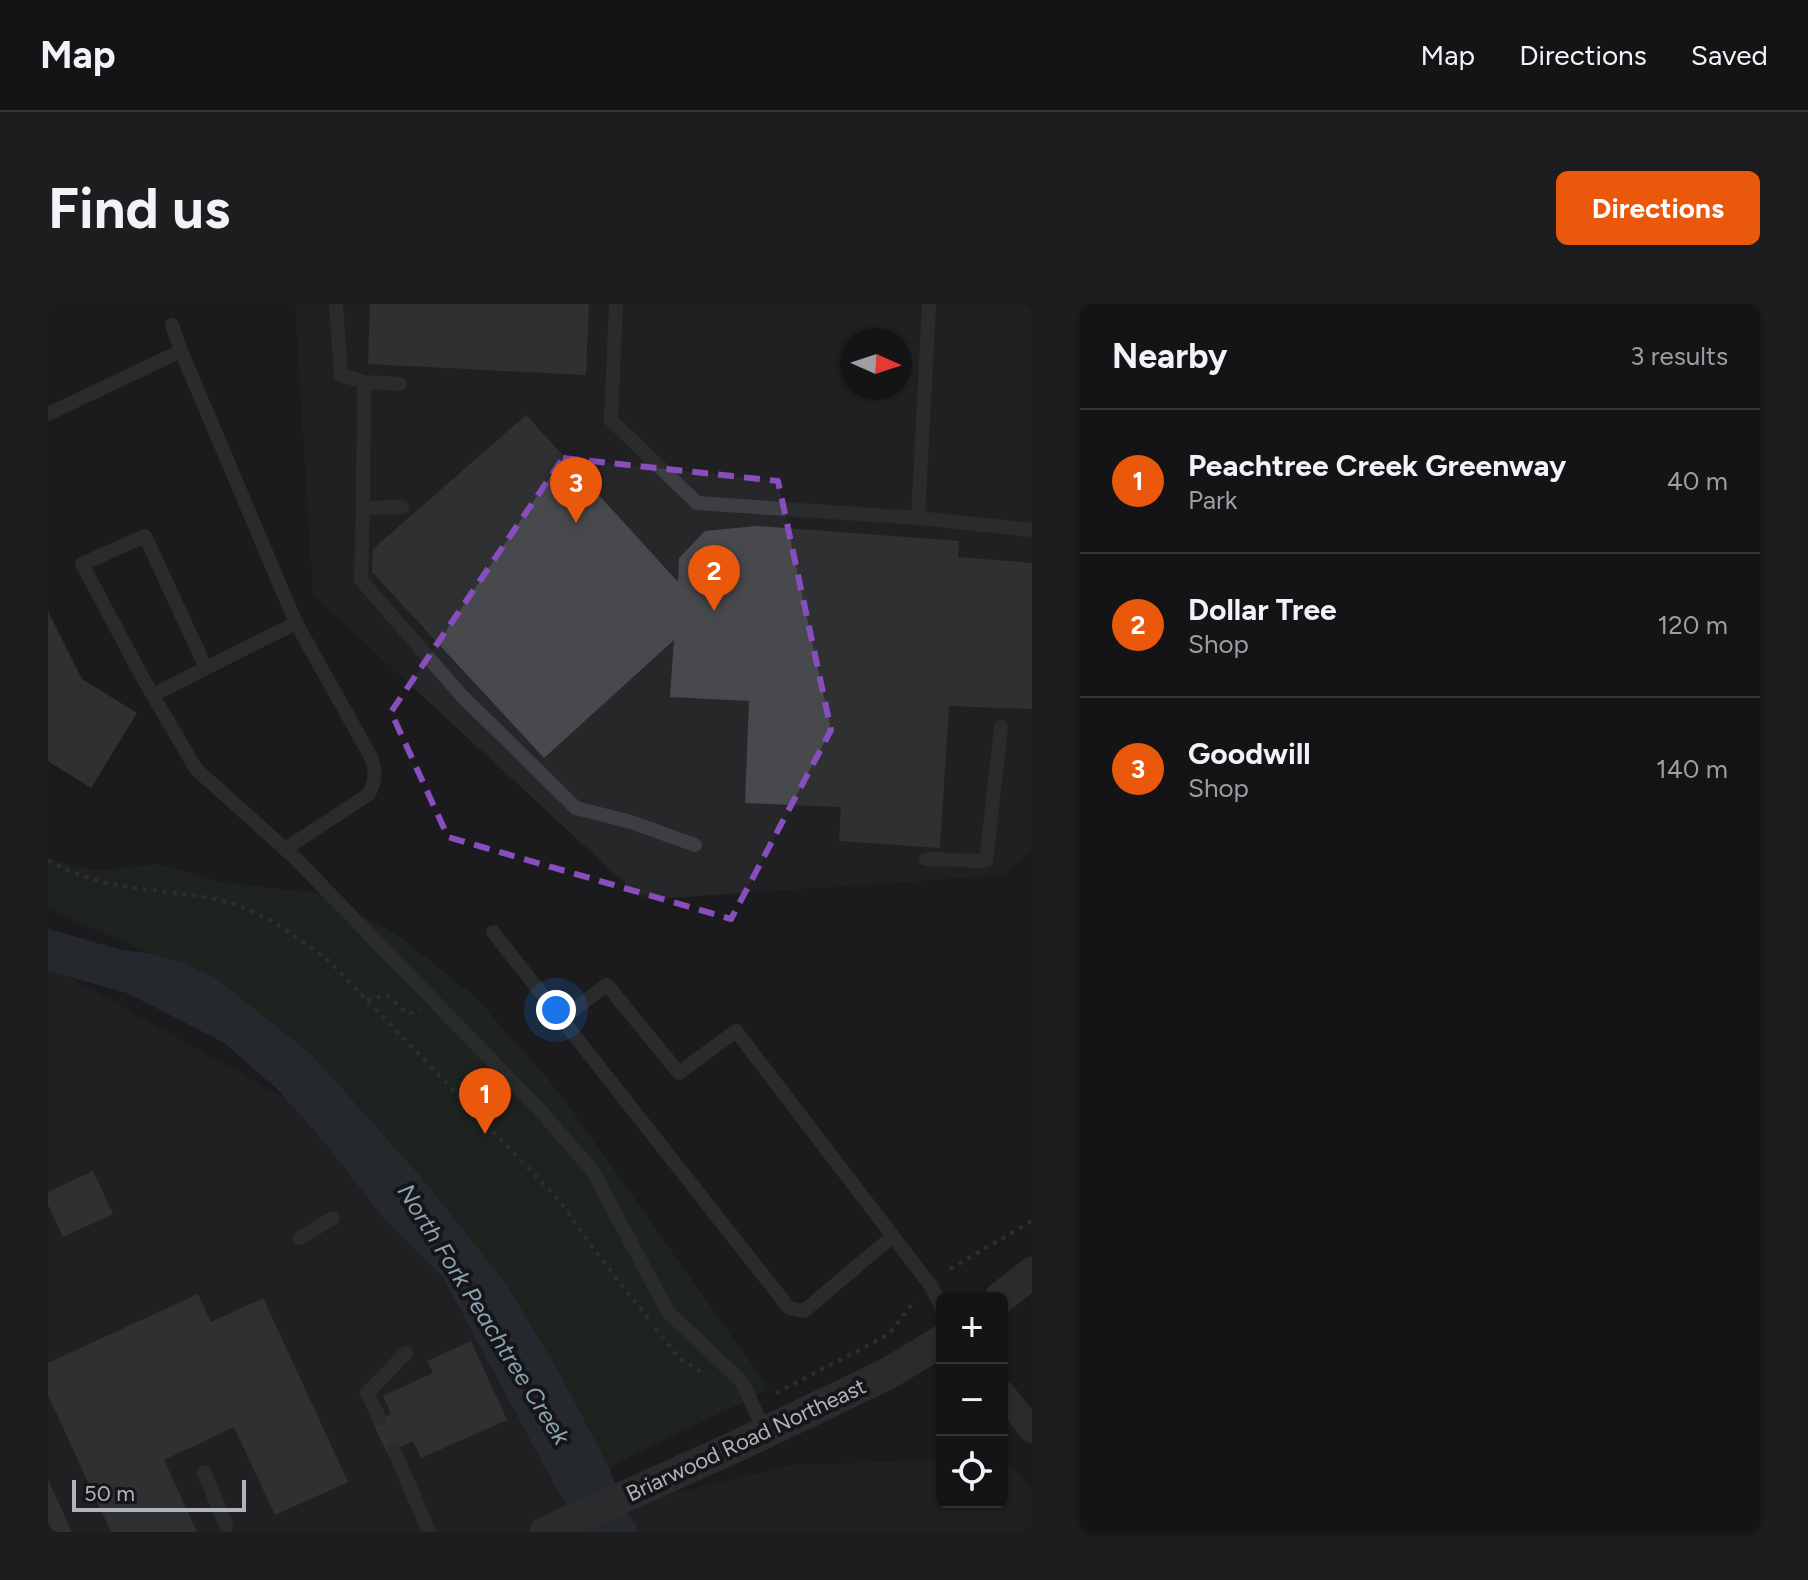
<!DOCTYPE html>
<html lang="en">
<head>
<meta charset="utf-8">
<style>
  body { margin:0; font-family:Figtree,sans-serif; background:#1d1d1f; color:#f1f3f6 }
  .controls { position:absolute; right:24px; bottom:24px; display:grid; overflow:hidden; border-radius:12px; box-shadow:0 2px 6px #0004 }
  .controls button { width:72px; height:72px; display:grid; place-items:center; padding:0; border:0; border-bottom:2px solid #333335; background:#141416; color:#f1f3f6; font:40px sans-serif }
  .compass { position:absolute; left:792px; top:24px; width:72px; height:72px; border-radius:50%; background:#141416; box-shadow:0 2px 6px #0004; rotate:93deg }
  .scale { position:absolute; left:24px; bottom:20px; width:174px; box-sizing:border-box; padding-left:8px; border:4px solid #afb4bb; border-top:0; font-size:22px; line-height:28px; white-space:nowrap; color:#afb4bb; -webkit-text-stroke:6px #161618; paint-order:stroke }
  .you { position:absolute; left:508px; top:706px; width:28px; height:28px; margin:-20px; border:6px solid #fff; border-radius:50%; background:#1a73e8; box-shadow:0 0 0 12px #1a73e833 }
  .badge { display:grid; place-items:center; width:52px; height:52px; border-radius:50%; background:#ea580c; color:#fff; font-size:26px; font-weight:700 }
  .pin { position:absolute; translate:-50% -66px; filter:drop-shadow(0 2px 4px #0008) }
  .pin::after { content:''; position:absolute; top:42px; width:28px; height:24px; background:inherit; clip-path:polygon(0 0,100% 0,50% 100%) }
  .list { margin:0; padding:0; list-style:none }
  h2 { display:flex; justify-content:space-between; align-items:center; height:104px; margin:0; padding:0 32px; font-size:34px }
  h2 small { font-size:26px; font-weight:400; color:#9d9ea1 }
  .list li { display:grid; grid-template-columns:52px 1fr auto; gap:24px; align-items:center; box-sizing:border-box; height:144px; padding:0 32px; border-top:2px solid #333335 }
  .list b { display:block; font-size:30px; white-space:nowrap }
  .list p { margin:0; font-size:26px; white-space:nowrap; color:#9d9ea1 }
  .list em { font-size:26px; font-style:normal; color:#9d9ea1 }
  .icon { flex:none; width:44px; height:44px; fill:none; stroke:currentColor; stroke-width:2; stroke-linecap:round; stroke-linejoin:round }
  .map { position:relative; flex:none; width:984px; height:1228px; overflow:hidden; border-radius:12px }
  header { display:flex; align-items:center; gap:48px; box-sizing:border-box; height:112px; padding:0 40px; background:#141416; border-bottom:2px solid #333335 }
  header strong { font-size:38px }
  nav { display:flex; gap:44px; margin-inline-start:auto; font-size:28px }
  .intro { display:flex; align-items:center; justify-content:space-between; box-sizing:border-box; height:192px; padding:0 48px }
  h1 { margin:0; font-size:56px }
  .button { padding:20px 36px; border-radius:12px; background:#ea580c; color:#fff; font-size:28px; font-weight:700 }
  main { display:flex; gap:48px; padding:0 48px }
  aside { flex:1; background:#141416; border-radius:12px; box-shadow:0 2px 6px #0004 }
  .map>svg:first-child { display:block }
  .built { fill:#27272a; fill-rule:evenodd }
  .green { fill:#252d25 }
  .water { fill:#323b40 }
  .building { fill:#48494d }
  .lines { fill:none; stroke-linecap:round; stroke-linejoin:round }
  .path { stroke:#424548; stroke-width:4; stroke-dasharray:4 6; stroke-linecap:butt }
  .service { stroke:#3c3e42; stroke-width:14 }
  .minor { stroke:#3c3e42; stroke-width:26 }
  .tertiary { stroke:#3c3e42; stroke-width:32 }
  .marked { fill:none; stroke:#884ebe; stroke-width:6; stroke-dasharray:16 10; stroke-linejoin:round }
  .labels { text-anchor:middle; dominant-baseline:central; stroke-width:8; stroke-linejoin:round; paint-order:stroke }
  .street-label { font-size:22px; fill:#afb4bb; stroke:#161618 }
  .water-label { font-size:24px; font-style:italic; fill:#8aa3b2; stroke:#161618 }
</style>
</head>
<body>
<header>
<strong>Map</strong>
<nav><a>Map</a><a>Directions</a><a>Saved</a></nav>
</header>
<div class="intro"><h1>Find us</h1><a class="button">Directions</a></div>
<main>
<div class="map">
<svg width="984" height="1228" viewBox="0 0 984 1228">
  <rect width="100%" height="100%" fill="#1b1b1d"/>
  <!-- built -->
  <path class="built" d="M247,0H984V546L956,571L595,596L265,291ZM804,36H852V84H804Z
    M0,661L394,883L521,1215L744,1161L894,1156V1198H954V1153H956L984,1185V1228H0Z"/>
  <!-- green -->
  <path class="green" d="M0,556L50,567L111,560L176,579L271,589L348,630L427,693L510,787L721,1085L561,1163L508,1063L458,980L372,872L263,750L169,675L138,660L104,650L0,605Z"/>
  <!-- water -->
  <path class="water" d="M0,625L70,645L104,650L138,660L169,675L263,750L372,872L458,980L508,1063L561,1163L577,1206L592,1228H532L395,973L338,917L274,835L228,784L175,738L79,689L0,667Z"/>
  <!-- building -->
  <path class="building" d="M322,0H541L538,71L320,60Z
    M478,111L630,278L631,254L657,227L709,222L911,237L910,253L984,259V405L901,402L892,544L791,537L793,503L697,499L701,397L622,393L626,336L496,454L324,268L325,245Z
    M0,307L34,375L89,409L43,484L0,457Z
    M45,867L65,910L15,933L0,901V888Z
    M150,990L163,1018L215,994L300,1178L227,1211L186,1123L116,1156L149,1228H63L0,1091V1059Z
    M423,1037L459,1116L373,1154L365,1137L339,1149L325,1119L343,1110L335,1092L385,1069L379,1057Z
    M0,1176L24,1228H0Z"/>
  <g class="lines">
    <!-- path -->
    <path class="path" d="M0,556C58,590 109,582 171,596C213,605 249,633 282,658L512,897L545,944L602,1017
      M319,696L338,691L360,710L372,706
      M902,965L984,917
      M607,1024L632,1055L655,1069
      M728,1089L840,1031L867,996"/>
    <!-- service -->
    <path class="service" d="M288,0L293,71L316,78L352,80
      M568,0L563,116L649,199L870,214
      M881,0L870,214L984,226
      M124,21L133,47
      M0,110L133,47L248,319L158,364L97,232L34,260L96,376L148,465L247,554L490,804L544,866L620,1008L694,1078L717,1128
      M354,203L315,204L313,276L413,391L528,504L583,518L647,541
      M315,204L316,78
      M105,391L158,364
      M237,545L321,490C328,475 328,468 323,453L248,319
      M878,555L938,557L953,423
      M445,628L741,1004L756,1007L845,932
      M514,714L559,681L631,769L688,727L883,982L894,1004
      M252,934L285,914
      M332,1115L319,1089L358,1049
      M346,1146L381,1228
      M156,1168L178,1222"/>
    <!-- minor -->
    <path class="minor" d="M954,1089L984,1126"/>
    <!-- tertiary -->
    <path class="tertiary" d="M952,994L984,969
      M498,1228L691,1141L839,1070L894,1037"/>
  </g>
  <!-- marked area -->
  <path d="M0 0H984V1228H0ZM515,154L730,177L783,426L683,615L400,533L343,408Z" fill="#1b1b1d" fill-opacity=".55" fill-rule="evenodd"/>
  <path class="marked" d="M515,154L730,177L783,426L683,615L400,533L343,408Z"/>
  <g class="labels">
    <!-- street labels -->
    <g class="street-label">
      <text transform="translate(698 1136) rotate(-25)">Briarwood Road Northeast</text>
    </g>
    <!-- water labels -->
    <g class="water-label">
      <text transform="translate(436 1010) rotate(58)">North Fork Peachtree Creek</text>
    </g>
  </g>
</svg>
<div class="controls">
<button>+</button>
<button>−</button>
<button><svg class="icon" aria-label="locate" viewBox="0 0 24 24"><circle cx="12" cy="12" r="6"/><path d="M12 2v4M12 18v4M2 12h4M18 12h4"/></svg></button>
</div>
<svg class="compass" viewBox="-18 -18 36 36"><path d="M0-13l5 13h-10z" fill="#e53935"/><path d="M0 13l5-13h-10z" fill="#9d9ea1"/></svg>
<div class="scale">50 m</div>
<div class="you"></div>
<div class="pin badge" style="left:437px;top:830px">1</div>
<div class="pin badge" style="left:666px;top:307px">2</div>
<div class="pin badge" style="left:528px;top:219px">3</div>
</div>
<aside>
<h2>Nearby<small>3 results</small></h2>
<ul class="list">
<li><span class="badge">1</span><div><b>Peachtree Creek Greenway</b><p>Park</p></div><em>40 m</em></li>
<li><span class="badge">2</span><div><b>Dollar Tree</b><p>Shop</p></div><em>120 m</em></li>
<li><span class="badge">3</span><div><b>Goodwill</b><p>Shop</p></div><em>140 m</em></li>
</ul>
</aside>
</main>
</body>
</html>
